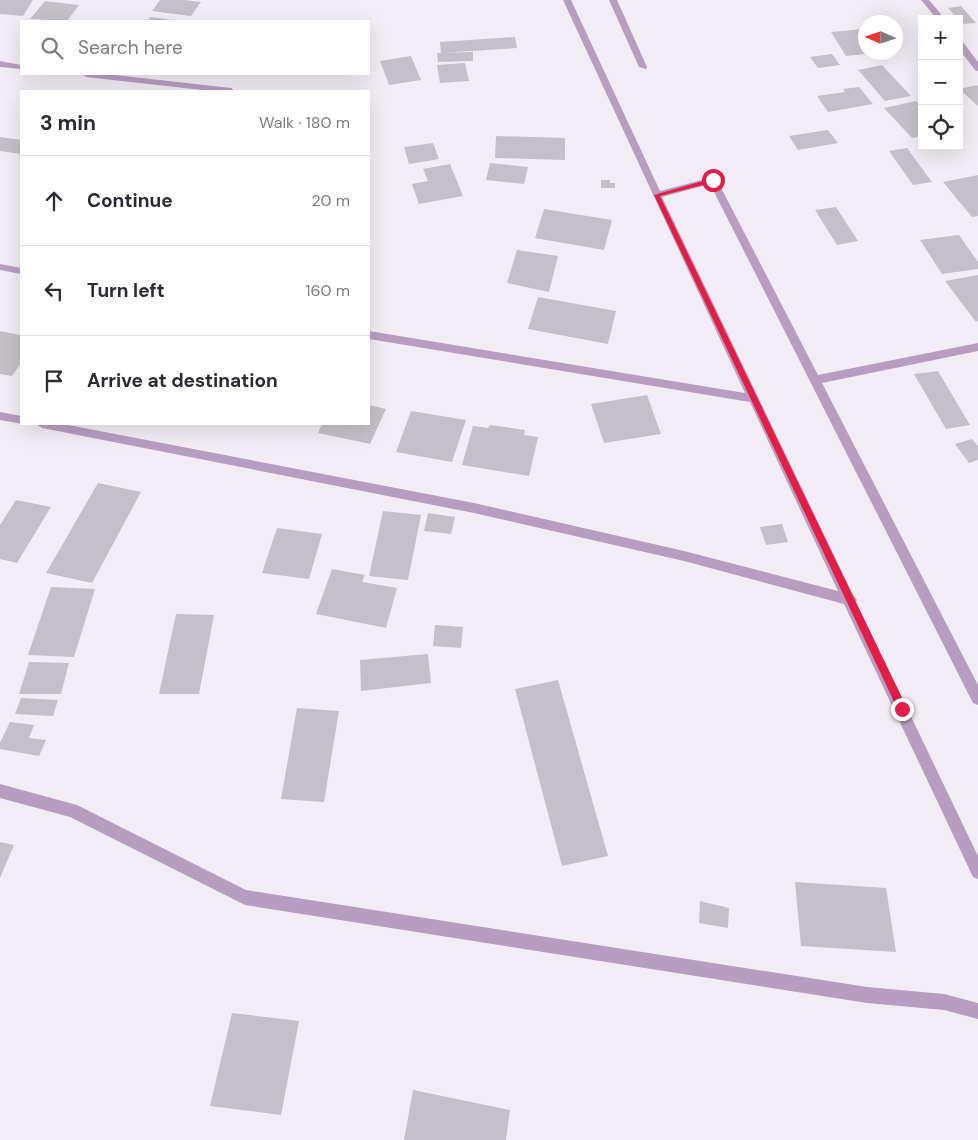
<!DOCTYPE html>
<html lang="en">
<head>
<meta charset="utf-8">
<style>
  body { margin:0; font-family:"DM Sans",sans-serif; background:#f2f2f3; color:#2b2b33 }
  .controls { position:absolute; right:15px; top:15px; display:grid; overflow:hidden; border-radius:0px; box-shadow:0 5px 20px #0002 }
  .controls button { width:45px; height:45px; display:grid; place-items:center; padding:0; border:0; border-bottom:1px solid #e1e1e2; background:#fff; color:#2b2b33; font:25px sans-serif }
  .compass { position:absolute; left:858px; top:15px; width:45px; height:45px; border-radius:50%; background:#fff; box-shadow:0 5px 20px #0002; rotate:273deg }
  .stop { position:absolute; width:15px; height:15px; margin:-11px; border:4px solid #e11d48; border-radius:50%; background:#fff }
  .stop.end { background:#e11d48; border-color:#fff; box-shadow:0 1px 5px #0008 }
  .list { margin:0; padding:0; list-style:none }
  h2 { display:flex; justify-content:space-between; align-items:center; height:65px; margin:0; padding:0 20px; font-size:21px }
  h2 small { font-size:16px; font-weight:400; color:#7c7c81 }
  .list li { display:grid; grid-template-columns:32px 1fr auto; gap:15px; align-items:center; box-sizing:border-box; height:90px; padding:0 20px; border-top:1px solid #e1e1e2 }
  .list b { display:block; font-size:19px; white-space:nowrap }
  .list em { font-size:16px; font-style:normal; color:#7c7c81 }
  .icon { flex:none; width:28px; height:28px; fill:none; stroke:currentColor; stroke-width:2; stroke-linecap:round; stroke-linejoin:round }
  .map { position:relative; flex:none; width:978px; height:1140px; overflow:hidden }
  .search { position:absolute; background:#fff; box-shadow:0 5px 20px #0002; left:20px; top:20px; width:350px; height:55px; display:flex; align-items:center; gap:12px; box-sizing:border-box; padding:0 18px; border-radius:0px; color:#7c7c81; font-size:19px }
  .panel { position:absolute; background:#fff; box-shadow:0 5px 20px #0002; left:20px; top:90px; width:350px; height:335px; border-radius:0px }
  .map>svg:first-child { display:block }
  .building { fill:#c5c0c7 }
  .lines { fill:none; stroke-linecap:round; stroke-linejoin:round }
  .minor { fill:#b79ec0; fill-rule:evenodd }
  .route { fill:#e11d48 }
</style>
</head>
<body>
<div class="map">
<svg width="978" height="1140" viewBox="0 0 978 1140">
  <rect width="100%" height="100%" fill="#f2edf4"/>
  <!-- building -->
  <path class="building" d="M0,0H33L23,16L0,14Z
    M160,0H185L201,2L191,16L152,11Z
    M45,1L79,5L67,21L30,19Z
    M961,6L976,23L962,24L948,8Z
    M151,17L173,20V21H147Z
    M863,29L866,33V54L846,56L831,32Z
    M515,37L517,48L441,53L440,42Z
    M473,52V61L438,62L437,53Z
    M832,54L840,65L818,68L810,57Z
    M411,56L421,80L389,85L380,61Z
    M465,63L469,81L440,83L437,65Z
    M882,65L911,96L885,101L858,70Z
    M977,85L978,86V106L959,89Z
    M859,87L873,104L828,112L817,96L845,92L843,89Z
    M916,101L922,107V136L912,138L884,108Z
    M828,130L838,143L798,150L789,136Z
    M496,136L565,138V160L495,158Z
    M0,137L21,140V154L0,151Z
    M433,143L439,159L409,164L404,147Z
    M907,148L932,182L913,185L889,151Z
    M490,163L528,167L524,184L486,180Z
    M450,164L463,196L419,204L412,184L428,181L423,169Z
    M978,175V216L972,217L943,182Z
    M601,180H610V183H615V188H601Z
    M836,207L858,241L837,245L815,210Z
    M544,209L612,220L604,250L535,238Z
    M959,235L978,262V269L942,274L920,240Z
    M517,250L558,256L549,292L507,283Z
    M978,275V321L976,322L945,281Z
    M538,297L616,311L608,344L528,329Z
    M0,331L21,335V363L12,376L0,374Z
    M938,371L970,425L946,429L914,374Z
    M647,395L661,434L604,443L591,404Z
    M369,405L386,409L370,444L318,433L322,424H369Z
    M411,411L466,420L452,462L396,452Z
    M490,425L525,430L524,435L538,437L529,476L462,465L473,426L488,428Z
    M972,439L978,446V460L969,463L955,444Z
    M98,483L141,492L92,583L46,573Z
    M16,500L51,507L17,563L0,559V525Z
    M383,511L421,515L408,580L369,576Z
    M428,513L455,517L451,534L424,531Z
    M782,524L788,542L766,545L760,527Z
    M277,528L322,534L309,579L262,573Z
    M332,569L365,575L362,582L397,588L386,628L316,614Z
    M51,587L95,589L74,657L28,655Z
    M176,614L214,615L199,694H159Z
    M435,625L463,627L461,648L433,646Z
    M428,654L431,683L361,691L360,660Z
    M29,662L69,663L61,694H19Z
    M558,680L608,856L562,866L515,689Z
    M21,698L58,700L53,716L15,714Z
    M297,708L339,711L324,802L281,799Z
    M10,722L34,725L29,738L46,740L39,756L0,749V743Z
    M0,842L14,845L0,878Z
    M795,882L886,888L896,952L801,946Z
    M700,901L729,908L728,928L699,923Z
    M232,1013L299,1021L281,1115L210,1106Z
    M413,1090L510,1110L506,1140H404Z"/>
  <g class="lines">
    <!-- minor -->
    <path class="minor" d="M563,0H571L660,191L713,177L716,178L818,375L978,343V351L822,383L978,685V705L973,703L710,184L662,197L853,595L857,600L856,602L978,856V879L973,877L844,604L684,561L474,513L42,428L36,424H63L474,503L684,551L838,591L750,402L369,339V331L745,393Z
      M609,0H617L647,67L646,69L639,67Z
      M921,0H929L945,19H937Z
      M959,41H962L978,62V71L975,70L959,49Z
      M0,61L21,65V69L0,67Z
      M82,74H106L231,88L235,91H211L86,77Z
      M0,264L21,268V274L0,270Z
      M0,412L21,416L23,424L0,420Z
      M0,784L77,805L246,890L867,987L944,994L978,1003V1019L944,1010L867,1003L245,905L70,817L0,798Z"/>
  </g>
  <!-- route -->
  <path class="route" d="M713,178L715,182L660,196L906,706L907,709L902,713L899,712L654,195Z"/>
</svg>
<div class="controls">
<button>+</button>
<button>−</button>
<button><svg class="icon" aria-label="locate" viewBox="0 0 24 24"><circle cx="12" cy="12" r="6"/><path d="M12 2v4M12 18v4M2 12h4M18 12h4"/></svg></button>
</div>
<svg class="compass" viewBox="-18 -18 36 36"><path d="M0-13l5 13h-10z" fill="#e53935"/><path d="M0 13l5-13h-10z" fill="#7c7c81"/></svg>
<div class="stop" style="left:713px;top:180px"></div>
<div class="stop end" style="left:902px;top:709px"></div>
<div class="search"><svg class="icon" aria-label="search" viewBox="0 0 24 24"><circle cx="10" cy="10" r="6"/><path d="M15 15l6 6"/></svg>Search here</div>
<section class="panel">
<h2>3 min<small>Walk · 180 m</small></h2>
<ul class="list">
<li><svg class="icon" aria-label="ahead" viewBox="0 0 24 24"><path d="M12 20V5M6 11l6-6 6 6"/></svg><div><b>Continue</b></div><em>20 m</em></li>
<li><svg class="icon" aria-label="left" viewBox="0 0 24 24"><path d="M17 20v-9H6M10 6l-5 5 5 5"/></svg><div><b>Turn left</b></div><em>160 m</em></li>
<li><svg class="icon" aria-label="arrive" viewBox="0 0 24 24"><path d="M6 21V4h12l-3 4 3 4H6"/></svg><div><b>Arrive at destination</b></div></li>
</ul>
</section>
</div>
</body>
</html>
